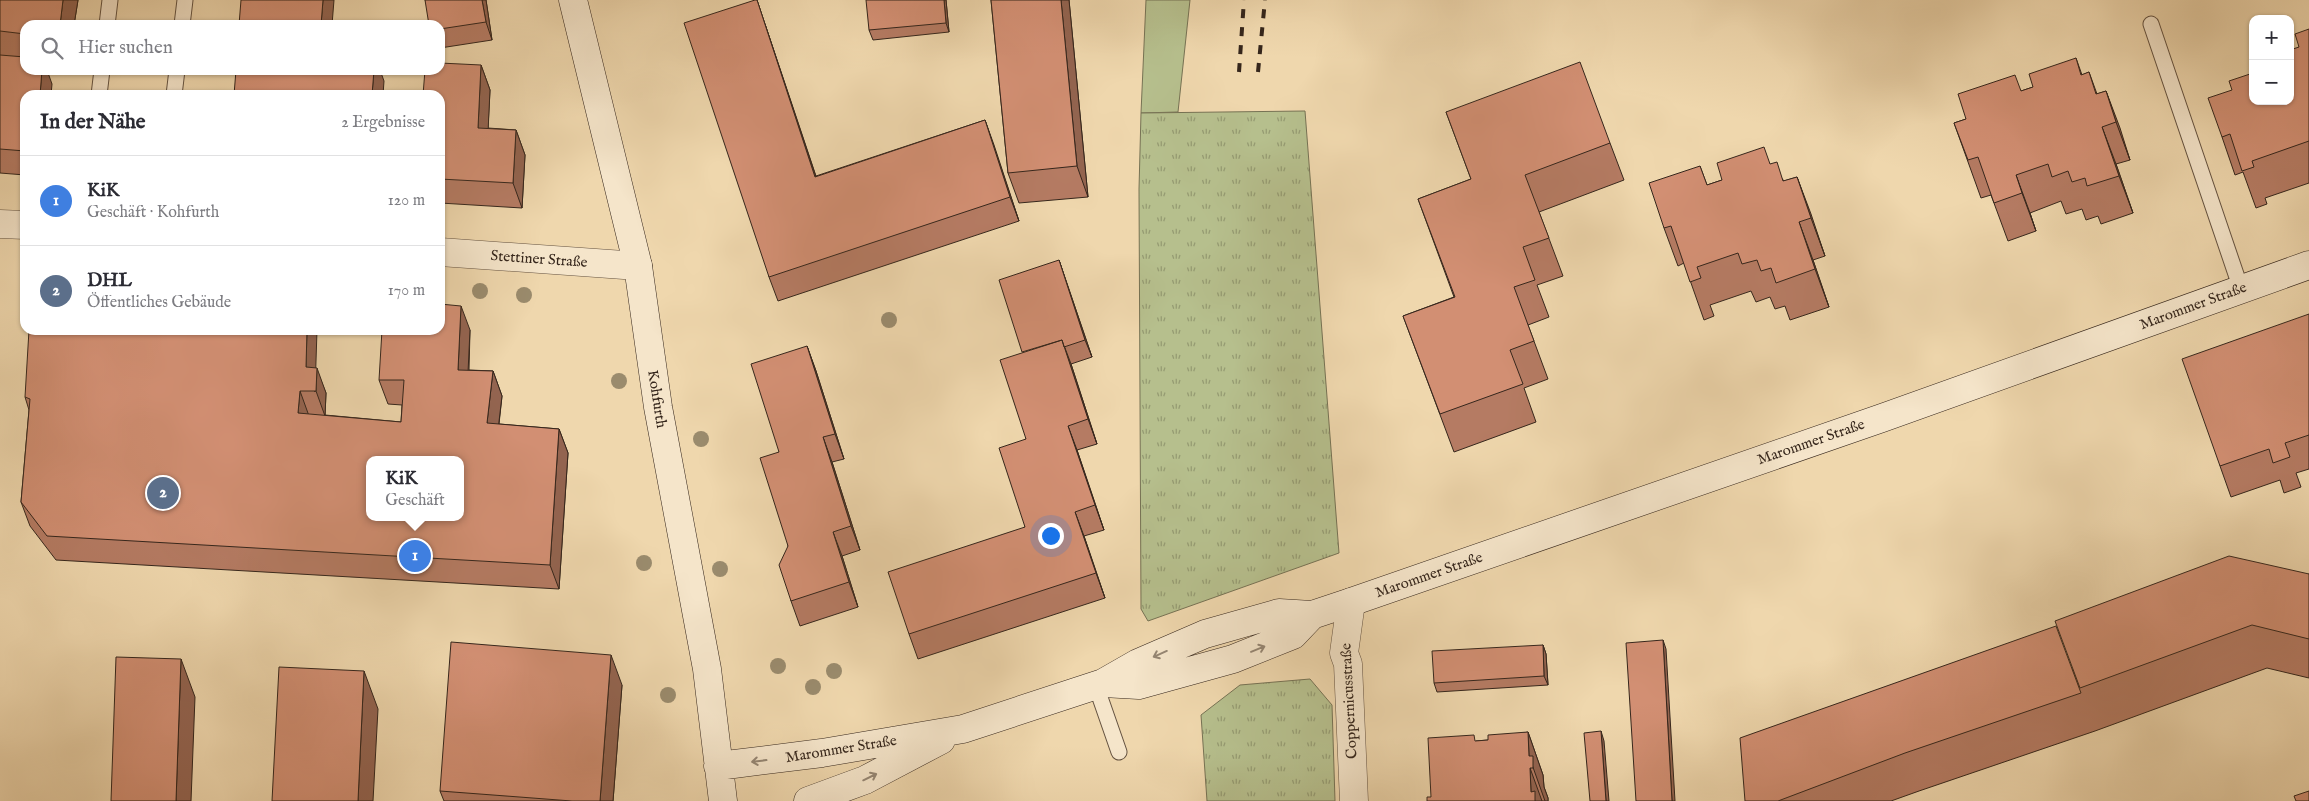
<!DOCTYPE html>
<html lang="de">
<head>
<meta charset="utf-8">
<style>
  body { margin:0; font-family:"IM FELL English",serif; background:#f7f7f7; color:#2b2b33 }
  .controls { position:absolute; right:15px; top:15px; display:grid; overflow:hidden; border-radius:10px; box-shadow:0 1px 4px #0004 }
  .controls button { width:45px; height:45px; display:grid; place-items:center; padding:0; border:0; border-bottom:1px solid #e1e1e2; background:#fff; color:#2b2b33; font:25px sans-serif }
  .you { position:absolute; left:1050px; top:535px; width:18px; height:18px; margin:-12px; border:4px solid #fff; border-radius:50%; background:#1a73e8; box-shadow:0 0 0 8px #1a73e833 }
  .badge { display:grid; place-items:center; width:32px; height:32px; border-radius:50%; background:#2563eb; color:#fff; font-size:16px; font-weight:700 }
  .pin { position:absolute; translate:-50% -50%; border:2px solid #fff; box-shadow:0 1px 5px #0006 }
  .popup { position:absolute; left:366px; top:456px; width:98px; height:65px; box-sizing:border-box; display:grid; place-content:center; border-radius:10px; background:#fff; filter:drop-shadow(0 1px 4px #0005); font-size:16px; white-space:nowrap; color:#7c7c81 }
  .popup b { font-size:19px; color:#2b2b33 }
  .popup::after { content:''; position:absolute; left:50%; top:100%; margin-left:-10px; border:10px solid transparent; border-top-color:#fff }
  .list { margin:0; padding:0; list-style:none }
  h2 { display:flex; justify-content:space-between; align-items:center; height:65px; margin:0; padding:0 20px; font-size:21px }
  h2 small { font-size:16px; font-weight:400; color:#7c7c81 }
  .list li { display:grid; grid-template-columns:32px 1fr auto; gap:15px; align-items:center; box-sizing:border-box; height:90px; padding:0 20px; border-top:1px solid #e1e1e2 }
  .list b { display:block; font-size:19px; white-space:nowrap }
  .list p { margin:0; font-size:16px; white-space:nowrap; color:#7c7c81 }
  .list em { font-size:16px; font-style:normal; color:#7c7c81 }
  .icon { flex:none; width:28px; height:28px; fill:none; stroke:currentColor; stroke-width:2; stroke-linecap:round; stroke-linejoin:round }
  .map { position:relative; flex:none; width:2309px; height:801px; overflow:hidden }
  .search { position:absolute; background:#fff; box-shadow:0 1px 4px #0004; left:20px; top:20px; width:425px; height:55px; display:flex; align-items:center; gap:12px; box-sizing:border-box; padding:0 18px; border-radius:15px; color:#7c7c81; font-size:19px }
  .panel { position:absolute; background:#fff; box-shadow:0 1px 4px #0004; left:20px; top:90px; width:425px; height:245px; border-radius:15px }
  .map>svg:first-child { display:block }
  .grass { fill:#b6bf8d; stroke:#767254 }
  .park { fill:url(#park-tufts); stroke:#767254 }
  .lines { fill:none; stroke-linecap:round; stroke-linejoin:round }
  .lane-casing { stroke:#645240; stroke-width:17 }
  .street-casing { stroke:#645240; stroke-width:29 }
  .secondary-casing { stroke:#35261c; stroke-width:29 }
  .lane { stroke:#f5e5ca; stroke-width:15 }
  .street { stroke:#f5e5ca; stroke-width:28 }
  .secondary { stroke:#f5e5ca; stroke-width:28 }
  .rail { stroke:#35261c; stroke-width:4; stroke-dasharray:9 9; stroke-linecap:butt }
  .tree { fill:#9a8b6d }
  .wall { fill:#b57b63; stroke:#35261c }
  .shaded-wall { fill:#936450; stroke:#35261c }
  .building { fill:#d28f73; stroke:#35261c; fill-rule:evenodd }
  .oneway { stroke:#958673 }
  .labels { text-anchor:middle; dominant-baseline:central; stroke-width:4.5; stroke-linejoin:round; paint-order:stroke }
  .street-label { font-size:15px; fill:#35261c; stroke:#f5e5ca }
</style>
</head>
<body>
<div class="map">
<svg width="2309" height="801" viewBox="0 0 2309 801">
  <defs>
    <pattern id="park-tufts" width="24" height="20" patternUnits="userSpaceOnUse" patternTransform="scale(1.25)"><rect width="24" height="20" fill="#b6bf8d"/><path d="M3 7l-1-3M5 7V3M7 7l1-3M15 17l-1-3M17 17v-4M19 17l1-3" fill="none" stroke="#959b72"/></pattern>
  </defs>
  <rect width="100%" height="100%" fill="#efd7ad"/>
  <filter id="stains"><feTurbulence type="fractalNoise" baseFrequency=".004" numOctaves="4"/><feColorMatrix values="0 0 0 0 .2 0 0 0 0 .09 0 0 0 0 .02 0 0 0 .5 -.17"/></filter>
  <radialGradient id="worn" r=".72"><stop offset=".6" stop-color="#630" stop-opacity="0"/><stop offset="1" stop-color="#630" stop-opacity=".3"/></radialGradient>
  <!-- grass -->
  <path class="grass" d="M1146,0H1190L1178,112L1141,113Z"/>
  <!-- park -->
  <path class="park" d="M1305,111L1339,553L1148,621L1141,609L1139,189L1141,113Z
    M1310,679L1332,705L1335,801H1207L1201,715L1240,685Z"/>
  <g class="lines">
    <!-- lane casing -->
    <g class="lane-casing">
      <path id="lane" d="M2151,24L2241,289
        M107,25L110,0
        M182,25L185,0
        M99,95L102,70
        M174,95L177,70
        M1096,686L1119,752"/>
    </g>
    <!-- street casing -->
    <g class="street-casing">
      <path id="street" d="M0,224L25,225
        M440,252L638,266
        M1351,602L1344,653L1348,664L1354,801"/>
    </g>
    <!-- secondary casing -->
    <g class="secondary-casing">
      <path id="secondary" d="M573,0L638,266L658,407L707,669L723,801
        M1103,683L1139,685L1233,659L1293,635L1312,615
        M718,766L822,753L963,729L1103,683L1138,663L1205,634L1279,613L1312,615L1351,602L1882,418L2309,265
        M808,801L865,780L941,740"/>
    </g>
    <!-- lane -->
    <use href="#lane" class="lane"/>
    <!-- street -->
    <use href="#street" class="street"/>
    <!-- secondary -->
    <use href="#secondary" class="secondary"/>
    <!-- rail -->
    <path class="rail" d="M1239,72L1244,0
      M1258,72L1265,0"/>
  </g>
  <!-- trees -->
  <g class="tree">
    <circle cx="480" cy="291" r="8"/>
    <circle cx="524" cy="295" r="8"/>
    <circle cx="889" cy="320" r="8"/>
    <circle cx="619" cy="381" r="8"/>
    <circle cx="701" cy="439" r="8"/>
    <circle cx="644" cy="563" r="8"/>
    <circle cx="720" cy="569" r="8"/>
    <circle cx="778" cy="666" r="8"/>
    <circle cx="834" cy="671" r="8"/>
    <circle cx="813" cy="687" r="8"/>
    <circle cx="668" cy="695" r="8"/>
  </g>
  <!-- wall -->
  <path class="wall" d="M0,0H78L74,25H25V70L52,84L25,95V175L0,173Z
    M425,0H486L492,40L440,48V25Z
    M946,0L949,32L873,40L869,30Z
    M991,0H1069L1088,197L1019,203L1008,173Z
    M765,24L816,176L985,120L1019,221L778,301L769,277Z
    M2309,29V183L2265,198L2267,204L2256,208L2243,172L2235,175L2222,137L2290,101L2299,47Z
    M2076,58L2082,75L2089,72L2097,94L2106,91L2130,160L2116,164L2133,213L2101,224L2098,216L2086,220L2082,209L2066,214L2061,201L2030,213L2036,231L2008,241L1991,195L1981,198L1954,123L1966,119L2021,91L2033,87Z
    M481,65L490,90L488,128L516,130L525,155L522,208L440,203V95Z
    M1446,112L1610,143L1624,180L1539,212L1563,276L1537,285L1549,317L1528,325L1548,379L1524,388L1536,422L1454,452L1403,316L1454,297L1418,199L1471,179Z
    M1770,164L1784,181L1797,177L1825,256L1813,260L1829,307L1790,320L1785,306L1775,309L1770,297L1756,302L1751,291L1710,305L1714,316L1704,320L1684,263L1678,266L1664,228L1700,166L1707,185Z
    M1059,260L1092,357L1071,364L1097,444L1077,450L1104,530L1084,536L1105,598L918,659L909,634L1025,527L1026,439Z
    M2309,314V469L2296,473L2301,487L2284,493L2280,480L2231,497L2220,466Z
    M470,330L469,370L493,371L502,396L499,424L559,429L568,453L559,589L56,560L30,526L21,502L29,410L25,397L316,368L326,393L325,415L401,422L402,405L388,404L379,380Z
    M807,346L816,371L844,459L832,462L860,550L842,556L858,607L800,626L791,601L788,546L779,452Z
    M2309,574V678L2267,668L2095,731L1919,791L1891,801H1745Z
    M1543,645L1546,654L1548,685L1437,692L1434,683Z
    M622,685L613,801H444L440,791Z
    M1528,732L1543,775L1544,787L1548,798V801H1427L1431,797L1476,741L1488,740Z"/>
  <!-- shaded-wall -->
  <path class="shaded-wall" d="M63,0H78L74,25H60Z
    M323,0H334L332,25H321Z
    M482,0H486L492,40L486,22Z
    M757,0L824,201L815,177Z
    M944,0H946L949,32L946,23Z
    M1061,0H1069L1088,197L1077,166Z
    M481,65L490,90L487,153L478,128Z
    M42,70H47L52,84L51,95H40Z
    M374,70H380L384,81L383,95H372Z
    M2106,91L2120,128L2130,160L2116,122Z
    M985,120L994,145L1019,221L1010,197Z
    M2102,127L2116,164L2133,213L2119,176Z
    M516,130L525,155L522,208L513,183Z
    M2016,175L2030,213L2036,231L2022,193Z
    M1797,177L1811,214L1825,256L1811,218Z
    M1799,222L1813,260L1829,307L1815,269Z
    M1059,260L1065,278L1092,357L1085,340Z
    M461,306L470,330L467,394L458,370Z
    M307,330H317L315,392L306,367Z
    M1062,340L1071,364L1097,444L1088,419Z
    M807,346L816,371L844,459L835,434Z
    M317,368L326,393L325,416L316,391Z
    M493,371L502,396L496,447L487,423Z
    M300,391L309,416L298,413Z
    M1068,426L1077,450L1104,530L1095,505Z
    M559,429L568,453L559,589L550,565Z
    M823,437L832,462L860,550L851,526Z
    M1075,512L1084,536L1105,598L1096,573Z
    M833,532L842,556L858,607L849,582Z
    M1663,640L1666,649L1675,801H1672Z
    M1543,645L1546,654L1548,685L1544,676Z
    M611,655L622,685L613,801H600Z
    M181,659L195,697L191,801H176Z
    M364,671L378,709L373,801H358Z
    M1601,731L1604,741L1609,801H1606Z
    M1528,732L1543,775L1544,787L1548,798V801H1545L1529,756Z
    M1530,768L1542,801H1535L1531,792Z"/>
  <!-- building -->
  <path class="building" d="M0,0H63L60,25H25V34L0,31Z
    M241,0H323L321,25H239Z
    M425,0H482L486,22L440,29V25H429Z
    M755,0H757L815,177L985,120L1010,197L769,277L684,23Z
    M866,0H944L946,23L869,30Z
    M991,0H1061L1077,166L1008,173Z
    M2309,29V141L2252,161L2254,167L2242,171L2230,134L2222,137L2208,98L2232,90L2229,81L2253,73V101H2290V50L2299,47L2295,34Z
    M0,55L25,57V70H42L40,95H25V151L0,149Z
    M2076,58L2081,75L2089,72L2096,94L2106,91L2116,122L2102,127L2119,176L2087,186L2085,178L2072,182L2068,171L2052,177L2048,164L2016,175L2022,193L1994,203L1978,157L1968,160L1954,123L1966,119L1958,94L2015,75L2021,91L2033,87L2029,74Z
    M1580,62L1610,143L1525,175L1549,238L1523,247L1535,280L1514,287L1534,341L1510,350L1523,384L1440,414L1403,316L1455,297L1418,199L1471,179L1446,112Z
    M440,63L481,65L478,128L516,130L513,183L440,179V95H423L425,70H440Z
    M236,70H374L372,95H234Z
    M1764,147L1770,164L1777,162L1783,181L1797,177L1811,218L1799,222L1815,269L1776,283L1771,268L1761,271L1757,260L1742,264L1738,253L1697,267L1701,278L1690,282L1671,226L1664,228L1649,183L1700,166L1707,185L1722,180L1717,163Z
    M1059,260L1085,340L1064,347L1062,340L1022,352L999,280Z
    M440,304L461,306L458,370L493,371L487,423L559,429L550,565L47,536L21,502L30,399L25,397L29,330H307L306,367L317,368L316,391H300L298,413L401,422L404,380H379L382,330H440ZM370,460H460V517H370Z
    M2309,314V435L2285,443L2290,457L2273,463L2269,449L2220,466L2182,359Z
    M1062,340L1088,419L1068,426L1095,505L1075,512L1096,573L909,634L888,572L1025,527L999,448L1026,439L1000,360Z
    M807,346L835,434L823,437L851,526L833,532L849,582L791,601L779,565L788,546L760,458L779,452L751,364Z
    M2229,556L2309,574V639L2252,625L2080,688L2055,621Z
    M2056,626L2081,693L1905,753L1778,801H1745L1740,738Z
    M1663,640L1672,801H1636L1626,643Z
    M451,642L611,655L600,801H572L440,791Z
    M1543,645L1544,676L1434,683L1432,651Z
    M116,657L181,659L176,801H111Z
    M279,667L364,671L358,801H272Z
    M1601,731L1606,801H1590L1584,733Z
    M1528,732L1529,756H1533V768H1530L1531,792L1535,791V801H1427V797H1431L1428,738L1474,735L1475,741L1488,740V735Z
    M2309,791V801H2296L2294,796Z"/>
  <!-- one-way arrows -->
  <defs><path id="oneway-shaft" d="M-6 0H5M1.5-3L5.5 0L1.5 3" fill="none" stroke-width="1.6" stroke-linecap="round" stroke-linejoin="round" transform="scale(1.25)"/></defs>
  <g class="oneway">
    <use href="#oneway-shaft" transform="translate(1258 649) rotate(-22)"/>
    <use href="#oneway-shaft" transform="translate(1160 654) rotate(156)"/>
    <use href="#oneway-shaft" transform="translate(759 761) rotate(173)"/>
    <use href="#oneway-shaft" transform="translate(870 777) rotate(-26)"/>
  </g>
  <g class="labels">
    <!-- street labels -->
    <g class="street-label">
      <text transform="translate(539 259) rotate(4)">Stettiner Straße</text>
      <text transform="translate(2193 306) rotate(-20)">Marommer Straße</text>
      <text transform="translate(657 399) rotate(81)">Kohfurth</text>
      <text transform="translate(1811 442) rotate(-19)">Marommer Straße</text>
      <text transform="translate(1429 575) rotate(-19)">Marommer Straße</text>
      <text transform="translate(1349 701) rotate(-93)">Coppernicusstraße</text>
      <text transform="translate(841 749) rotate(-9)">Marommer Straße</text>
    </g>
  </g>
  <rect width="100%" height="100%" filter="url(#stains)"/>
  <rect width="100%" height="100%" fill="url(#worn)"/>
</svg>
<div class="controls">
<button>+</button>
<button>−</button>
</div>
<div class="you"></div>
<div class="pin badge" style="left:415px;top:556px;background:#3f7fe0">1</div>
<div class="popup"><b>KiK</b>Geschäft</div>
<div class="pin badge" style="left:163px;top:493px;background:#5c6f8a">2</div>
<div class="search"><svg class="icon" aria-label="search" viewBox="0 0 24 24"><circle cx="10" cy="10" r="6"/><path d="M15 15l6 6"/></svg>Hier suchen</div>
<section class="panel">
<h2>In der Nähe<small>2 Ergebnisse</small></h2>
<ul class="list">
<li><span class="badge" style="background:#3f7fe0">1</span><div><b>KiK</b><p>Geschäft · Kohfurth</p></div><em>120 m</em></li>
<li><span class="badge" style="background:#5c6f8a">2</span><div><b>DHL</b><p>Öffentliches Gebäude</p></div><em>170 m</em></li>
</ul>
</section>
</div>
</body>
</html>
